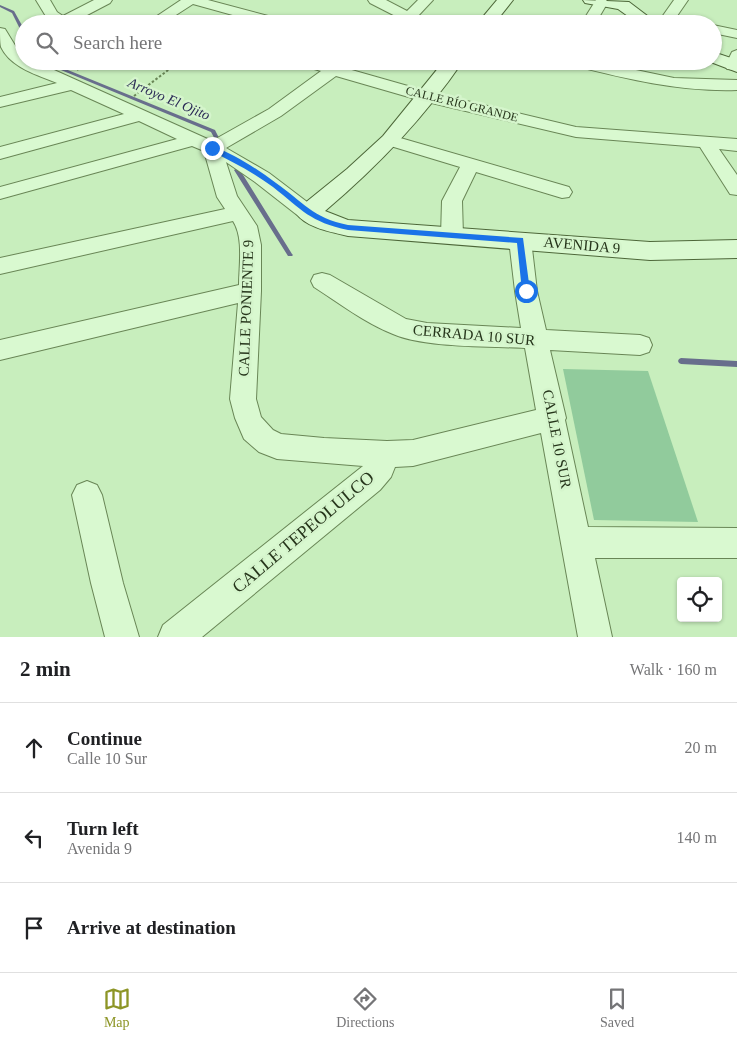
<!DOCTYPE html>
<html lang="en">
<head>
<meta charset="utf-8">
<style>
  body { margin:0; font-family:"Times New Roman",serif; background:#f2f2f2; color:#202124 }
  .controls { position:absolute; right:15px; bottom:15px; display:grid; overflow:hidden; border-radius:5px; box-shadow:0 1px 4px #0004 }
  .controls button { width:45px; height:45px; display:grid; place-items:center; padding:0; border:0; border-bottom:1px solid #e0e0e0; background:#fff; color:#202124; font:25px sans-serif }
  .stop { position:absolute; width:15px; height:15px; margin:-11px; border:4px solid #1a73e8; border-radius:50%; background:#fff }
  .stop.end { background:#1a73e8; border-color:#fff; box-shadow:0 1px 5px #0008 }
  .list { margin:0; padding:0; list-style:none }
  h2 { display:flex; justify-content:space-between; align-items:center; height:65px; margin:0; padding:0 20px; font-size:21px }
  h2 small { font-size:16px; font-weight:400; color:#757577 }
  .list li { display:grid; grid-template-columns:32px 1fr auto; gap:15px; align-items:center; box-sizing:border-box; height:90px; padding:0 20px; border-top:1px solid #e0e0e0 }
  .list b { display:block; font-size:19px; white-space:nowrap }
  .list p { margin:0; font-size:16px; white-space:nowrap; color:#757577 }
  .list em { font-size:16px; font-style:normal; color:#757577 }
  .icon { flex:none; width:28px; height:28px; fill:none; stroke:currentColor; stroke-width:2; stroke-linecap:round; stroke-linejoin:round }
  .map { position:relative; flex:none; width:737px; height:637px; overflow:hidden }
  .search { position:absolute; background:#fff; box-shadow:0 1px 4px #0004; left:15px; right:15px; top:15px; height:55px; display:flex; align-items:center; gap:12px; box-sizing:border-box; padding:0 18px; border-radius:28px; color:#757577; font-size:19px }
  .sheet { height:335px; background:#fff }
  nav { display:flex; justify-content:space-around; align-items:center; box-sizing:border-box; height:70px; border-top:1px solid #e0e0e0; background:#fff; font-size:14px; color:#757577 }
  nav a { display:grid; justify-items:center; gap:2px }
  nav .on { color:#8d9526 }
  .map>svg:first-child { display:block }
  .green { fill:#91cb9c }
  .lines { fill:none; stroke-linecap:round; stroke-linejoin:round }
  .stream { fill:#686e8c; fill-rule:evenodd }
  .street-casing { stroke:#698656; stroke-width:2 }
  .secondary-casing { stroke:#4d6739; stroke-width:2 }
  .path { stroke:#698656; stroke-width:2; stroke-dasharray:2.5 2; stroke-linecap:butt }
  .street { fill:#d9f9d0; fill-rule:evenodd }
  .secondary { fill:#d9f9d0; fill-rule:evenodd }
  .route { fill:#1a73e8 }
  .labels { text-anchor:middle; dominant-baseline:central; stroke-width:5; stroke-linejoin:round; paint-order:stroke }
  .far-street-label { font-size:12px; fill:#26351b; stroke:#d5f5cc }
  .far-water-label { font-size:14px; font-style:italic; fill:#2a2a55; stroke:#d5f5cc }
  .street-label { font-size:15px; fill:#26351b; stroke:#d5f5cc }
  .near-street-label { font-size:18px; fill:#26351b; stroke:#d5f5cc }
</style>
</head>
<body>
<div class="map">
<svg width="737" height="637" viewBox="0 0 737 637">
  <rect width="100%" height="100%" fill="#c8eebd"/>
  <!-- green -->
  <path class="green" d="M563,369L648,371L698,522L594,520Z"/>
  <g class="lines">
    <!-- stream -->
    <path class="stream" d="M0,5L14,11L24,29V34L22,33L12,13L0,7Z
      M46,61H51L58,66L215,130L221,142L219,143H217L211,132L56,68Z
      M237,168L240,170L292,254L293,255L292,256H288L234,170Z
      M681,358L737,361V367L681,364L679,363L678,361L679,359Z"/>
    <!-- street casing -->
    <g class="street-casing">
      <path id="street" d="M36,0H50L57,12L63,16L94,0H112L110,3L70,24H53L47,18Z
        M181,0H208L287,21L289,24H265L193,4L162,24H145Z
        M368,0H386L407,11L418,0H433L418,16L429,24H411L370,3Z
        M596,0H606L608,2L595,24H581Z
        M674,0H688L677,16L698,21L700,24H657Z
        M713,25L737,30V38L713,33Z
        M0,28L5,29L16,47L24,55V61H34L212,141L269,109L321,71L297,64L294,61H320L429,92L576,127L737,139V151L719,149L737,175V195L730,194L700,147L576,137L419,100L336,76L281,116L226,148L269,173L315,208L318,213L315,218L308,220L301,218L255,182L226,162L237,196L257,226L261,245V291L256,399L261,417L273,430L281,434L324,438L387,441L413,440L536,410L525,348C488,346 426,348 393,334C365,323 339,303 314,287L311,281L314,275L322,273L330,275L406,319L427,323L521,328L515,291L509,240L512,235L520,233L528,235L531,240L537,291L546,330L640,335L649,338L652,345L649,352L640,355L550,350L566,418L565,420L588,527L737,528V558H595L612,637H578L541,433L413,466L395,467L391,477L380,490L202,637H158L163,625L363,466L277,459L259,452L244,439L235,418L230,399L238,303L0,360V340L239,285C239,266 244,238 233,221L0,274V258L225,209L217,197L204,151L192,146L0,199V187L177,139L139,121L0,159V147L124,114L71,90L0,107V97L57,83C38,75 11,68 1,47C0,42 0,34 0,28Z
        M737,50V70L727,69L725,66L732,52Z
        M414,61H441L454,65L456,68L454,71L448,73L417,64Z
        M564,61H593L674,78L737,80V90C678,92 623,78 567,64Z
        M390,135L569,187L572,192L569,197L562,198L476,172L462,201L463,236L459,241L452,243L445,241L441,236L442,201L460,167L384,144L381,140L384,136Z
        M87,481L97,485L102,495L123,583L139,637H105L91,583L72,495L77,485Z"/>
    </g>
    <!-- secondary casing -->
    <g class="secondary-casing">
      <path id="secondary" d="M497,0H513L494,24H477Z
        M583,0L629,2L658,24H639L618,9L585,3Z
        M713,52L737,60V72L708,61H713Z
        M444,61H463C424,118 377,167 325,211L348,220L650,242L737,240V258L650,260L348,236C332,232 306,228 296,213L300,207L347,169L383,136Z"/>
    </g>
    <!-- path -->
    <path class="path" d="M77,70L92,61
      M134,96L180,61"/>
    <!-- street -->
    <use href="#street" class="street"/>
    <!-- secondary -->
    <use href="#secondary" class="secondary"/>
  </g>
  <!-- route -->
  <path class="route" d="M212,146C234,154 256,168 276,183C303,202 313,218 348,225L523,238L530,291L526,294L522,291L517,243L348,230C310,222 302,210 273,187C253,172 231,161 209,150V147Z"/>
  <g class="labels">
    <!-- far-street labels -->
    <g class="far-street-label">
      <text transform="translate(462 104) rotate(14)">CALLE RÍO GRANDE</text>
    </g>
    <!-- far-water labels -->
    <g class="far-water-label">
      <text transform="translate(169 99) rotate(23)">Arroyo El Ojito</text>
    </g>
    <!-- street labels -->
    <g class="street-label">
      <text transform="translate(582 245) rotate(5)">AVENIDA 9</text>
      <text transform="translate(246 308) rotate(-88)">CALLE PONIENTE 9</text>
      <text transform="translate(474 335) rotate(5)">CERRADA 10 SUR</text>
      <text transform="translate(557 439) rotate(79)">CALLE 10 SUR</text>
    </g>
    <!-- near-street labels -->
    <g class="near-street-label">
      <text transform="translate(303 532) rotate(-40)">CALLE TEPEOLULCO</text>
    </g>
  </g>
</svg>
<div class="controls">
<button><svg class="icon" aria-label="locate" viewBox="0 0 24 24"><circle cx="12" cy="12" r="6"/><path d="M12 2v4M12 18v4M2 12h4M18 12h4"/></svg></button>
</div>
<div class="stop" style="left:526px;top:291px"></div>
<div class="stop end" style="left:212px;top:148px"></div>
<div class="search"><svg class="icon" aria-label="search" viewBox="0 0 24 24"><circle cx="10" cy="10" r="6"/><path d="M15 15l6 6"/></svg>Search here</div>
</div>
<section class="sheet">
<h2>2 min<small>Walk · 160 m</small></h2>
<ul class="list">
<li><svg class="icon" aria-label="ahead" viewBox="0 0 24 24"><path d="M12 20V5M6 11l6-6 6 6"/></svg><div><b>Continue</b><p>Calle 10 Sur</p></div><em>20 m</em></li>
<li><svg class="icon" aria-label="left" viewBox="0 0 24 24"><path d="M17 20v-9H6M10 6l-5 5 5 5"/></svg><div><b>Turn left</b><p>Avenida 9</p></div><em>140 m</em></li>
<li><svg class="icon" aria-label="arrive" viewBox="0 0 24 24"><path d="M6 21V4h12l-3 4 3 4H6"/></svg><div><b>Arrive at destination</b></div></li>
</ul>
</section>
<nav>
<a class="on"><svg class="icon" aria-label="map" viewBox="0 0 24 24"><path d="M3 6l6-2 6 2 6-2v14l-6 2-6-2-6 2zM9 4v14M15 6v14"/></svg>Map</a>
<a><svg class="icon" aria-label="directions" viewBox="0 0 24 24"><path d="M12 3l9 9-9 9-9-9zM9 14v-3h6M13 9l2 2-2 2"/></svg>Directions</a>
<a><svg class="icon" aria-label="saved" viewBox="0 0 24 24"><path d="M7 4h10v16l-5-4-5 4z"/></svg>Saved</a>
</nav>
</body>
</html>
